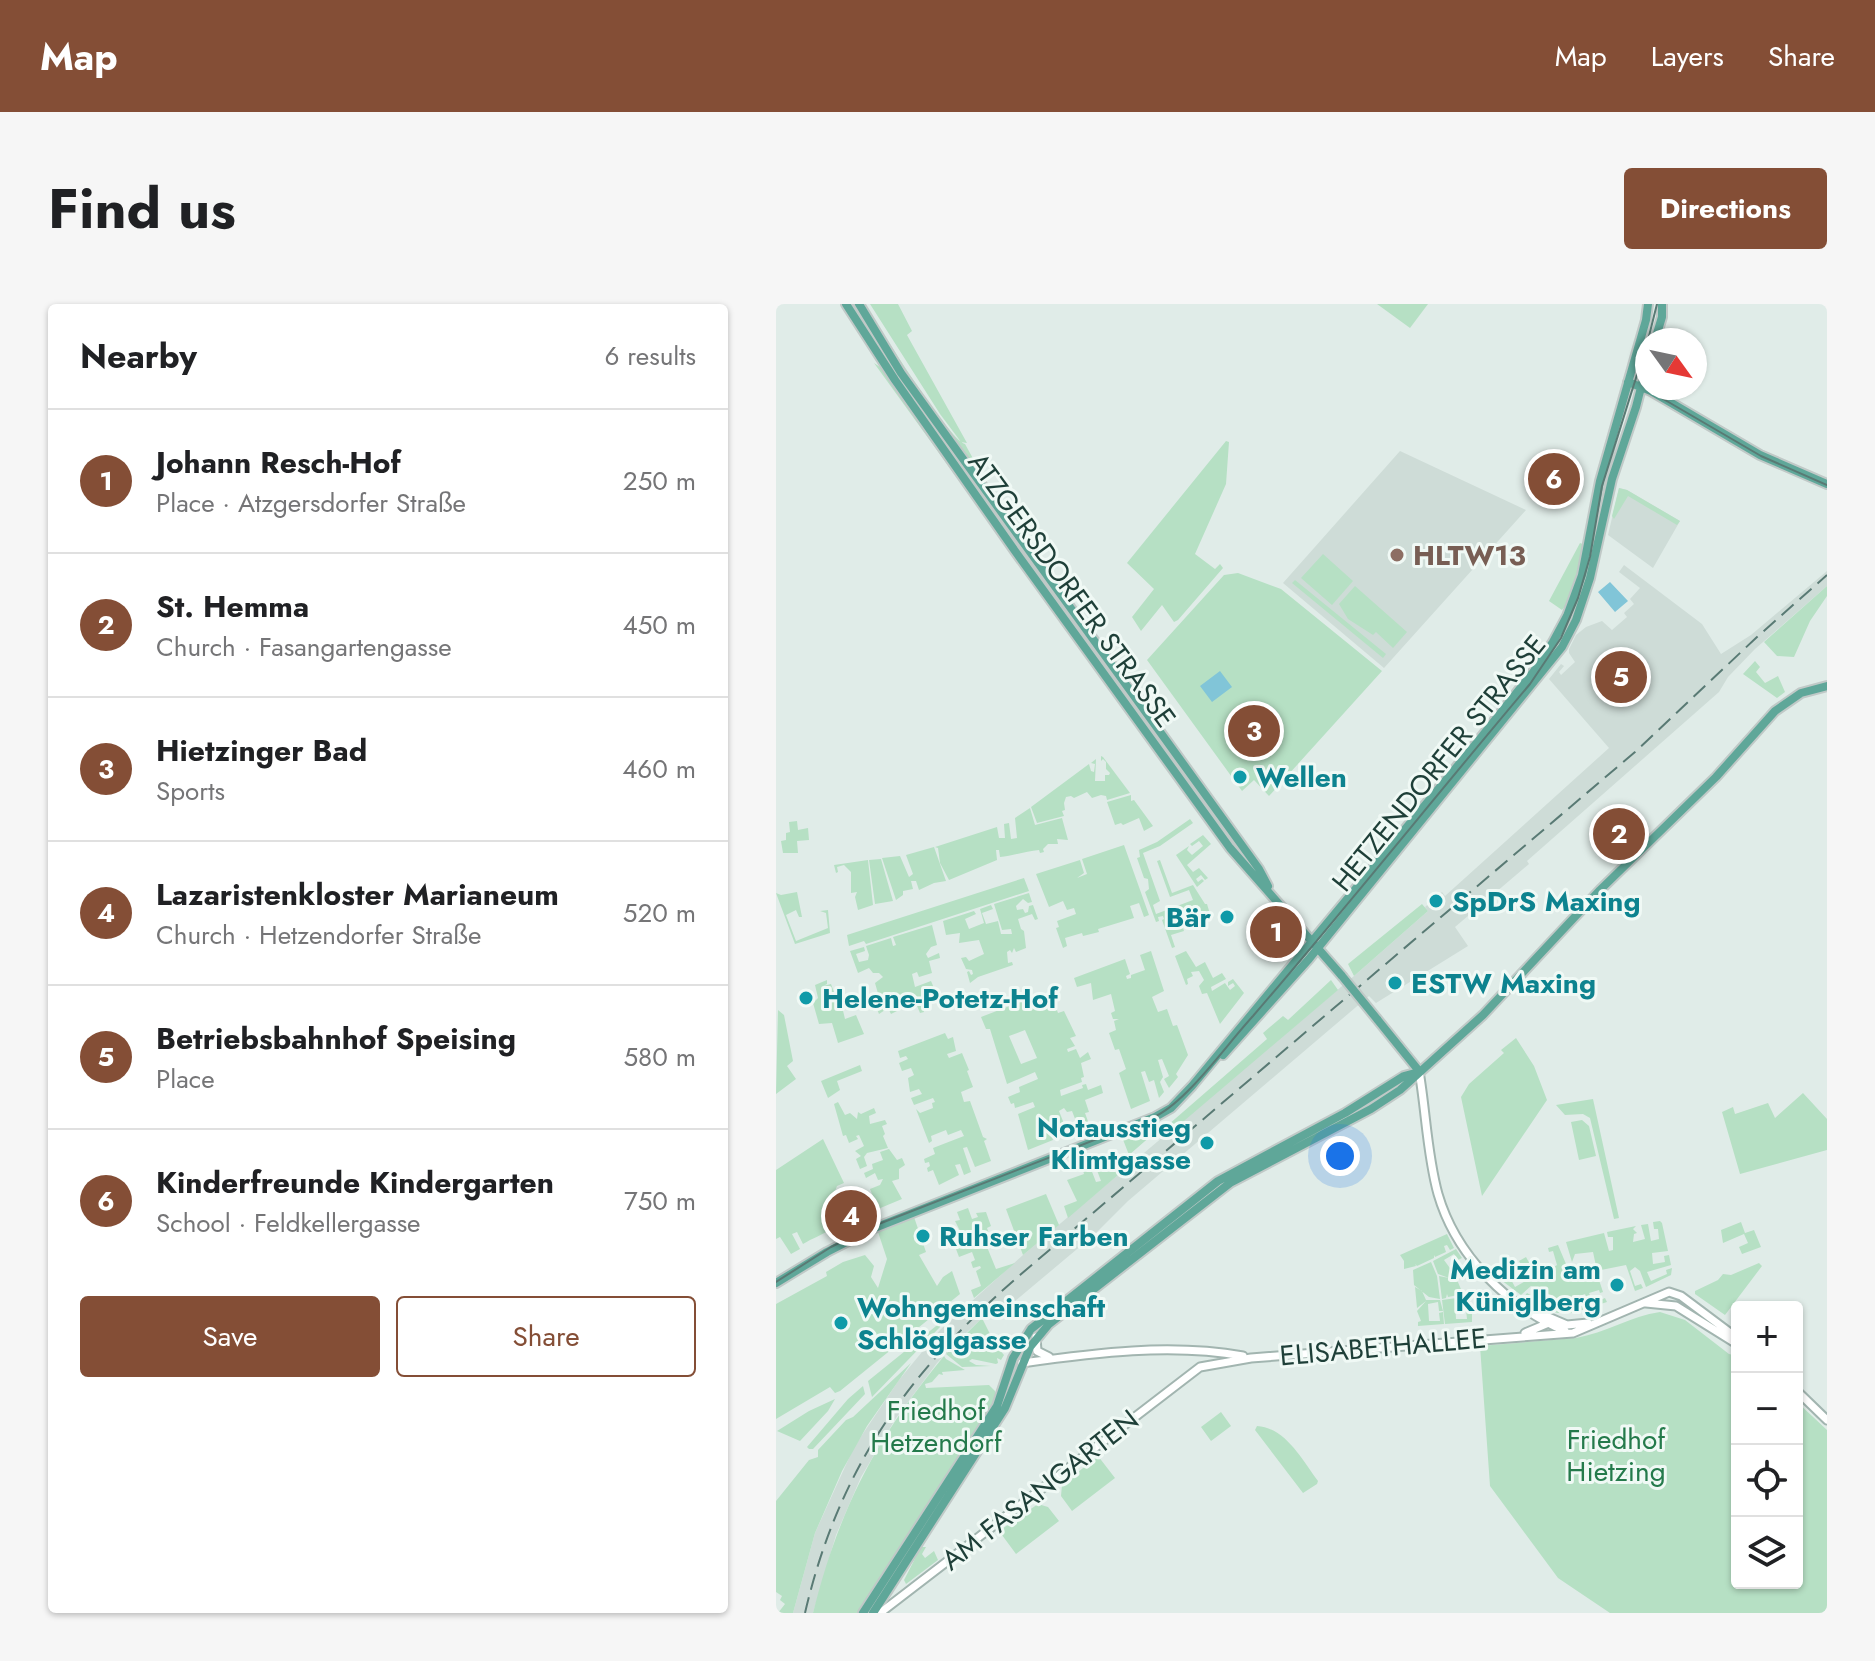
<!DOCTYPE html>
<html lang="en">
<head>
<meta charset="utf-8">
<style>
  body { margin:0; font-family:Jost,sans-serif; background:#f6f6f6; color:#202124 }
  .controls { position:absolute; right:24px; bottom:24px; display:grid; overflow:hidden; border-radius:8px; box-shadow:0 2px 6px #0004 }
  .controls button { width:72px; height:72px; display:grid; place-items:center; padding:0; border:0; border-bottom:2px solid #e0e0e0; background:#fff; color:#202124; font:40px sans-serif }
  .compass { position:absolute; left:859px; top:24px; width:72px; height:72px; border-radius:50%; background:#fff; box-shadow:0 2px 6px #0004; rotate:123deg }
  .you { position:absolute; left:564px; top:852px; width:28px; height:28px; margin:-20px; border:6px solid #fff; border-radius:50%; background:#1a73e8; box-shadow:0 0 0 12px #1a73e833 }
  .badge { display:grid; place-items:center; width:52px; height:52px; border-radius:50%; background:#844e36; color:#fff; font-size:26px; font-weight:700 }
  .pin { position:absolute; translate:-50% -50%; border:4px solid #fff; box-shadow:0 2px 8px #0006 }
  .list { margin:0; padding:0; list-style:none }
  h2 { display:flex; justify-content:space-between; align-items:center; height:104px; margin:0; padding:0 32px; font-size:34px }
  h2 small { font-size:26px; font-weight:400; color:#757577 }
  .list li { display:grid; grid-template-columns:52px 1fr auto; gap:24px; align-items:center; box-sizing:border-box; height:144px; padding:0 32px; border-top:2px solid #e0e0e0 }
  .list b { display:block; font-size:30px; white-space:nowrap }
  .list p { margin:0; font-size:26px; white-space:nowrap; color:#757577 }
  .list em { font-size:26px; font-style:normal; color:#757577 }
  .actions { display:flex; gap:16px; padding:24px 32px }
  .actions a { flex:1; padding:18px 0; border:2px solid #844e36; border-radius:8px; text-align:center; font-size:28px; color:#844e36 }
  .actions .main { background:#844e36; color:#fff }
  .icon { flex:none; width:44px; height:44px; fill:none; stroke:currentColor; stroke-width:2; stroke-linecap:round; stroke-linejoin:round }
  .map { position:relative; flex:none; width:1051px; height:1309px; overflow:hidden; border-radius:8px }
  header { display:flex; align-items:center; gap:48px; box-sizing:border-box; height:112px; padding:0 40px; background:#844e36; color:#fff }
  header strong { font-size:38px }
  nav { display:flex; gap:44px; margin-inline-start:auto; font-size:28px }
  .intro { display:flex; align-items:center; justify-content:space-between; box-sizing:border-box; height:192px; padding:0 48px }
  h1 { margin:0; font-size:56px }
  .button { padding:20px 36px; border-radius:8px; background:#844e36; color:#fff; font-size:28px; font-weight:700 }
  main { display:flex; gap:48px; padding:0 48px }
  aside { flex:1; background:#fff; border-radius:8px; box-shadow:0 2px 6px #0004 }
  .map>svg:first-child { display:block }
  .built { fill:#cedcd7 }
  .green { fill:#b6e0c4; fill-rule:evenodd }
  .water { fill:#81c5d8 }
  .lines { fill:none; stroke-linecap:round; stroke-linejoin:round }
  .minor-casing { stroke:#a2b5b0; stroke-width:11 }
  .major-casing { stroke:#c0c9c7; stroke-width:12 }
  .minor { stroke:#fff; stroke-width:7 }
  .major { stroke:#5fa799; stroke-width:8 }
  .tram { stroke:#597a74; stroke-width:2 }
  .rail { stroke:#597a74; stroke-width:2; stroke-dasharray:16 8; stroke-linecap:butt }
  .major-bridge-casing { stroke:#c0c9c7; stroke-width:12; stroke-linecap:butt }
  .major-bridge { stroke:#5fa799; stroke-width:8 }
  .education-dot { fill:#8d6e63; stroke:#f0f9f5; stroke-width:3 }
  .culture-dot { fill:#0f9aa8; stroke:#f0f9f5; stroke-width:3 }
  .labels { text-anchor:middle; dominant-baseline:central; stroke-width:6; stroke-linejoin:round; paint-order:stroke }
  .education-label { font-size:28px; font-weight:bold; fill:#785e54; stroke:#f0f9f5; text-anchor:start }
  .street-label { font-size:28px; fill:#1e3f38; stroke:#f0f9f5 }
  .culture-label { font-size:28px; font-weight:bold; fill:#0d838f; stroke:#f0f9f5; text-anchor:start }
  .park-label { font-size:28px; fill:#247a4b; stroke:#f0f9f5 }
</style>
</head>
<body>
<header>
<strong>Map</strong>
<nav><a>Map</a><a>Layers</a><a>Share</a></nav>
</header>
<div class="intro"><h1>Find us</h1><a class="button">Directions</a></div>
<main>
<aside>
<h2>Nearby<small>6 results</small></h2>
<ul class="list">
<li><span class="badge">1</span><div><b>Johann Resch-Hof</b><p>Place · Atzgersdorfer Straße</p></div><em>250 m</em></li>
<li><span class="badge">2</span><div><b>St. Hemma</b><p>Church · Fasangartengasse</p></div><em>450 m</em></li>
<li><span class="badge">3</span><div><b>Hietzinger Bad</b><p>Sports</p></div><em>460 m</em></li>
<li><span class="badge">4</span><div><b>Lazaristenkloster Marianeum</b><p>Church · Hetzendorfer Straße</p></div><em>520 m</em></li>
<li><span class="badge">5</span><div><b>Betriebsbahnhof Speising</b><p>Place</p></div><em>580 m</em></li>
<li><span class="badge">6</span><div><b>Kinderfreunde Kindergarten</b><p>School · Feldkellergasse</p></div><em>750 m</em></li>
</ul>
<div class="actions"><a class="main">Save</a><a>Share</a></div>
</aside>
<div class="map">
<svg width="1051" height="1309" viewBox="0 0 1051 1309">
  <rect width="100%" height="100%" fill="#e0ece8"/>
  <!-- built -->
  <path class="built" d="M624,147L750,206L608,364L507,279Z
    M843,184L851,186L904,217L877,264L832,231Z
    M848,261L926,320L945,350L975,331L1051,267V282L979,345L952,373L943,388L751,557L753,560L679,623L692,642L600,699L593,692L352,897L319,930L226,1008L206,1014L188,1031L161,1059L120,1114L85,1173L60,1231L37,1309H17L39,1229L78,1143L123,1076L164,1026L247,951L578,672L652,607L649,603L666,588L669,592L833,444L773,375L785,360L788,362L783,368L785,371L799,358L793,349V345L800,331L810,323L826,317L836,326L851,313L848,309L858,300L854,295L864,284L843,268Z"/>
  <!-- green -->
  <path class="green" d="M74,0H77L139,94L337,369L334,371L136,96Z
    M85,0H88C103,22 172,135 189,140L216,189L159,111Z
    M94,0H122L136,27L131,31L191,139L185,138L164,110Z
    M601,0H652L634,24Z
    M98,59L107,65L328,375L327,376Z
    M450,137L453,138L450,180L419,250L439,265L444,260L447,264L402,316L398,318L386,301L365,327L356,313L378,285L351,259Z
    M843,184L851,186L904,217L901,221L852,192L838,215L836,212Z
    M804,239L809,241C804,262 800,291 786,306L773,297Z
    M547,250L577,277L556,301L525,274Z
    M462,269L505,285L606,367L493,492L478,476L466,487L371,356L448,271Z
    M519,276L610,350L607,354L516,279Z
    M579,282L631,328L617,344L600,328L597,331L572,315L563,300Z
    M1051,282V292L1034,317L1018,353L1001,352L988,338Z
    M979,357L984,363L980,368L989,379L1002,372L1009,388L1001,394L967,370Z
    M325,452L327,453L354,489L331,496L330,492L325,491L316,494L311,488L298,494L295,492L290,493L288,499L289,506L286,507L288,512L261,519L255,503L313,460L315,467L318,468L319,460L315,459L320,455L319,477H329V471H333L334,469L330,465V458L327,455L325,457Z
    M355,491V497L358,496L377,522L368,527L363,514L347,521L345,519L339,521L331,498Z
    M254,504L259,521L286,514L292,536L281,535L282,540H272L267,545L268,548L264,549L263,546C250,547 236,552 224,553L223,546H220L221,556L173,576L164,559L162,544L159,543L221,523L223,534H229L228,520L233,519L235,535L241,534L239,514Z
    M414,515L417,519L384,542L367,549L384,597L377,601L380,610L417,596L413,586L394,593L381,557L384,556L396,589L417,581L429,600H431L434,610L407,624L408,627L395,631L399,643L396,644L386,616L388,615L387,612L382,613L383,617L380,618L369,588L373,585L372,575L368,574L361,554L364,553L363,546L381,538Z
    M21,517L22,526L32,524L33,536L21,537L22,549H7L5,537L10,536V529L14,528L13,518Z
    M427,531L435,540L411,561L417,568L423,564L432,574L429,576L425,571L420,575L422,578L426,575L428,577L421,583L400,551L413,542L411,546L416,551L427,542L423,537L416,542L414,540Z
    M348,541L373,611L368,613L363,599L354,602L358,614L322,625L323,628L307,632L306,629L289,634L291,642L287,644L280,624L283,623L281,617L300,610L298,604L291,606L287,597L273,603L260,570L304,556L308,569L301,574L311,570L306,555Z
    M158,543L170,577L158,579L143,586L140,577H135L137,585L127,587V591L120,596L106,554L124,552L133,573L137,570L130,551Z
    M105,555L117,597L99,600L93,556Z
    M92,556L97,601L82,606L79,593L81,588L75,589V568L68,561L61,563L62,568L60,569L58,561Z
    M248,574L253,587L90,640L88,637L73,642L71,631Z
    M21,588L26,613H23L20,606L10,611L20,637L52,624L50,609L44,607L52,606L54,629L19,640L0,589L5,591Z
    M253,589L256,598L252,599L247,595L240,602L241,606L247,605L249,609L252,608L253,602L257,601L262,615L259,616L256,610L242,615L245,625L248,627L250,644L240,648L238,644L236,649L234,646L231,648L232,659L236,658L237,661L202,673L194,679L191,668L193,667L195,671L197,670L196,666L190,665L185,654L190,653L193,657L208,650L203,636L183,639L184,629L170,631L167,617L198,607L200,610L189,615L193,625L208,619L204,605L215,601L217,605L206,609L210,620L222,617L225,630H236L235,625L226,626L218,600Z
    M646,600L652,607L578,672L572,660Z
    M156,621L161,641L155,643L150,650L152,654L163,649L164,654L153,657L156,669L143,673L141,668L136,670L139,683L155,677L158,684L154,694L145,699L148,708L144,709L139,697L126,702L121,690L119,691L125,705L115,710L112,704L103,710L101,705L96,707L93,700L97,702L103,693L99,679L107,673L103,669H97L93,664L82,669L74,647L88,643L89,647L80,650L83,658L92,656L93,651L90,642L115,634L117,642L120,641L117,633Z
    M375,647L388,687L376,693L382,708L391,705L397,722L401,721L412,751L400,770L402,773L393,784L388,775L393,772L386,755L382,756L387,773L384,778L388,788L383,794L378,776L373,778L369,767L365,768L374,797L355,805L343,769L350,765L343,745L339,746L333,729L340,726L338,717L343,715H337L335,709L339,707L335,690L317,696L315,679L301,683L298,674L349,655L354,670L350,672L351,675L355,674V671L369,666L364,651Z
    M410,647L420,663L429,658L437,674L446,669L450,675L435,683L436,687L449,679L454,686L459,682L457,679L452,682V678L457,675L468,689L444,720L431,689L426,690L423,682L428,676L423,667L415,668L417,672L411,675L412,680L410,681L399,652Z
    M51,676V680L47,682L55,680L59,691L55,694L56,697L64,694L69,715L80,711L88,730L62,739L56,719L43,720L37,699L42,694L39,681Z
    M555,676L562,686L395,828L392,821L491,735L487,729L507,712L512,716Z
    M272,691L276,692L282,709L288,707L300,732L294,734L299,742L291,745L292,748L300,745L304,754L312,748L315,755L305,759L308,773L305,774L306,778L284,786L285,792L307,784L306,781L310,780L312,786L325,781L327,789L309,796L313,808L309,809L314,823L303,825L296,807L291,808L288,804L283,807L292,830L280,835L283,831L280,822L276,823L274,827L277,836L252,846L242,810L259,803L257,798L239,804L238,799L235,800L232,793L244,788L243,783L262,775L259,768L231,780L214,725H210L205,713L252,695L257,697ZM249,726L261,754L245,760L233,732Z
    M2,706L8,711L17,757L11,762L20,775L0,790Z
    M169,729L172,735L177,733L180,747L171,750L173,754L186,749L193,766L191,767L197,783L185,788L188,798L194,797L207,833L211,835L208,837L215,857L199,863L191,843L187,844L195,868L188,871L184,860L179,861L183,871L163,881L157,866L152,868L151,864L154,862L153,858L149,859L148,855L159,850L157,844L188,832L185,826L172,831L170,826L155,832L156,837L153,839L140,805L144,809L157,804L156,799L159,798L157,794L138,801L135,794L146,790L143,785L134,788L132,774L138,771L135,764L126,767L123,759L132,755L130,752L124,754L122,747Z
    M740,734L758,762L771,796L706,892L685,793L693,780L728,749L725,746Z
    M84,761L86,767L61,777L64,786L52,794L45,777Z
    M1027,789L1051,815V846L964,870L946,808L957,803L959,810L992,799L999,814Z
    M817,795L843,914L838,915L814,814L807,810L789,811L780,801Z
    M62,798L69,811L74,809L81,815L82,808L85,810L98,804L100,809L93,812L94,820L109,816L111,820L106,822L109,830L107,832L112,844L91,849L88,853L91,862L84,865L80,855L85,852L79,847L88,842L83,831L80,832L82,835L73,839L70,831L67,832L58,800Z
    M806,816L813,822L820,852L803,856L795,818Z
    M372,823L376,831L353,851L346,833Z
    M47,835L68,879L61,882L55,898L47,902L51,910L48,912L55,925C44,932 37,934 27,940L21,928L16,930L24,945L15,950L4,933L0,935V866Z
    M113,845L121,856L126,854L129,861L123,865V875L116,877L126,895L102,905L94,885L104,881L107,875L102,876L99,869L90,874L88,869L97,865L96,860L107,856L104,848Z
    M334,850L342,871L292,914L288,902L301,897L291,876L308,870L306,863L313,860L320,878L325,877L319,861L324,859L322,855Z
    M270,890L283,921L247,951L230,905Z
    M192,904L196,915L202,913L200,909L210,908L215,922L211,924L217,941L211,943L220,965L239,959L198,994L195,986L205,982L200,967L205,964L204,962L197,964L195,958L199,956L196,948L183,953L180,945L192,940L190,935L201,930L200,928L187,933L179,917L184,916L181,908Z
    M138,913L150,948L143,951L161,982L167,973L176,967L184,990L64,1087L59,1089L54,1083L0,1115V1000L51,972L50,968L67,958L89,951L98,962L95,973L102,984L111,955L102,928Z
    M884,917L886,919L892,947L876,949L877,960L889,958L888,952L893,951L895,961L871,968L875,977L891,970L890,966L896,964L895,971L870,983L864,967L859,963L854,967L859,982L865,980L867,984L859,987L850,961L820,967L827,988L824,989L823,986L813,989L817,999L829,994L831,998L800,1008L799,1004L814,999L813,995H811L809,990L793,996L788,993L787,997H782V1005H797L798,1009H782L771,1006L778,992L770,989L767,997L771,999L769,1005L748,993L751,989L758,993L764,985L755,982L745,991L721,973L732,964L735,968L732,970L739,983L753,975L743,957L750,953L758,968L773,960L775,965L781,961L777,947L773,948L772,944L782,941L790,960L787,962L789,969L820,962L817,948L799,950L796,958L790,938L828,929L833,947L837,946V933H832L831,928L860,922L857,925L861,929L858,930L857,938L869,935L865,921L872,920L875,937L883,935L882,925H878L877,918Z
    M965,918L969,929L978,926L985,943L966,950L963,943L972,939L968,930L947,939L945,926Z
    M671,930L678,944L674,946L671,941L668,942L670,948L659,953L658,951V954L641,962L639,960L640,962L628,965V957L624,951Z
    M680,945L686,954L682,956L678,950L668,956L679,971L687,990L672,993L671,990L670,994L666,995L663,972L673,974L662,970L657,957Z
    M655,958L661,972L664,995L653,993L638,981L637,966Z
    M983,959L986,962L949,1011L919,990V987L942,976L947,970L955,971Z
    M639,983L646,987L650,996H664L667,1007H663L662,998L652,1000L653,1017H664L663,1009L667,1008L668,1020L642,1022V1018L645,1017L641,1007L650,997L641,1004Z
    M688,993V996L679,997L680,1015H691L690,1006H696V1018L669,1020L666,996Z
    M884,1008L909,1016L953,1050L961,1052V1279H1021V1098L1051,1126V1309H834L782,1274L714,1182L704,1042L800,1034C829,1029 855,1012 884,1008Z
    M206,1014L220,1042L228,1051L225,1056L221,1054L222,1059L220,1060L196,1055L193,1057L200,1061L215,1062L186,1063L170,1050Z
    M165,1018L164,1023L96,1093L92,1077Z
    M168,1052L170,1055L189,1066L166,1068L167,1071L163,1070L156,1078L149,1080L150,1084L213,1081L219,1087V1095L81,1309H37C63,1205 100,1134 168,1052Z
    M135,1059L91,1122L66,1167L39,1229L17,1309H2L9,1300L4,1296L6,1292L0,1288V1197L33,1156L42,1153V1146L70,1116L77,1113Z
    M87,1082L89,1090L37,1145H33L31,1143L72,1095Z
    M59,1095L52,1107L24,1137L1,1127L33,1107Z
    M445,1108L455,1122L435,1137L425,1123Z
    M481,1122C510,1124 526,1156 542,1177L541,1180L527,1189L479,1126Z
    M322,1152L339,1174L296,1207L285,1192L286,1181Z
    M262,1200L272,1203L283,1217L240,1250L223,1227Z
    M145,1243H150L146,1250L149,1254L158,1247L162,1256L130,1280L128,1276Z"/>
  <!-- water -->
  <path class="water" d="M834,278L852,297L839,308L822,288Z
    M444,367L456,383L436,398L424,382Z"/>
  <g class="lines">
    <!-- minor casing -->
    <g class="minor-casing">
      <path id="minor" d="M643,767C650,807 651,851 662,890C680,952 731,1002 789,1027
        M870,999L900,1002L961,1040
        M756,1006L791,1021L812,1019
        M749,1029L775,1018
        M260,1033L261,1047L273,1053
        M246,1059C319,1049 394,1039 467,1052
        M1021,1087L1051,1116
        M104,1309L424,1063L475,1054L797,1029L893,988L905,992L961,1034"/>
    </g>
    <!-- major casing -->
    <g class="major-casing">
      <path id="major" d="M70,0L119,76L239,247L454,544L566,672
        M83,0L125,69L483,565L492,582
        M879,36L886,13V0
        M852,78L875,87L984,151L1051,180
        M601,715L643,767
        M447,751L533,655L786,343L800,316L814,274L836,175L860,103L871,60
        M0,979L51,948L96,925L379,813L395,804L416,782L703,436L758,367L777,338L791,312L806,271L824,177L870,16L872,0
        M87,1309L221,1102L237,1054L255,1025L442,877L569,809L628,772L639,769
        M97,1309L229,1104L254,1043L273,1020L454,879L595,805L624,786L707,711L824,586L940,473L999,407L1025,389L1051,382"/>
    </g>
    <!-- minor -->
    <use href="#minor" class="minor"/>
    <!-- major -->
    <use href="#major" class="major"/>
    <!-- tram -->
    <path class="tram" d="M872,36L881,0
      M864,65L866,80L877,89L985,152L1051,181
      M0,978L55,943L95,923L380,812C413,795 451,740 477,712C571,603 661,490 754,380L785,334L802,294L814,253L826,182L871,39"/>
    <!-- rail -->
    <path class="rail" d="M29,1309C63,1163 133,1067 244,971L859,448L981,333L1051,271"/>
    <!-- major-bridge casing -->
    <g class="major-bridge-casing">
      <path id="major-bridge" d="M566,672L601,715"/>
    </g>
    <!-- major-bridge -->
    <use href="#major-bridge" class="major-bridge"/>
  </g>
  <!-- markers -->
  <circle class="education-dot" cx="621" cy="251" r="8"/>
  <g class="culture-dot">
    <circle cx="464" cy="473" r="8"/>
    <circle cx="660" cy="597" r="8"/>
    <circle cx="451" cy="613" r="8"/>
    <circle cx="619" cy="679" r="8"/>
    <circle cx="30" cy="694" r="8"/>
    <circle cx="431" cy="839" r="8"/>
    <circle cx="147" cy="932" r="8"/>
    <circle cx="841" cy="981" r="8"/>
    <circle cx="65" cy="1019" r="8"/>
  </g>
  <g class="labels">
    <!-- education labels -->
    <g class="education-label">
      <text x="637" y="251">HLTW13</text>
    </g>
    <!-- street labels -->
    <g class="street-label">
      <text transform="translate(296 286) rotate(54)">ATZGERSDORFER STRASSE</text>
      <text transform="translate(663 459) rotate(-51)">HETZENDORFER STRASSE</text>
      <text transform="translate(607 1043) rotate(-5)">ELISABETHALLEE</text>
      <text transform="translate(264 1186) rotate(-38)">AM FASANGARTEN</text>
    </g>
    <!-- culture labels -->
    <g class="culture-label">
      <text x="480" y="473">Wellen</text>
      <text x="676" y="597">SpDrS Maxing</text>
      <text x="435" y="613" text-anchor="end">Bär</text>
      <text x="635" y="679">ESTW Maxing</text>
      <text x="46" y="694">Helene-Potetz-Hof</text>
      <text x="415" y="823" text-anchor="end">Notausstieg<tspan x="415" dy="32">Klimtgasse</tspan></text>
      <text x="163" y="932">Ruhser Farben</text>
      <text x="825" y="965" text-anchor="end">Medizin am<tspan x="825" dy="32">Küniglberg</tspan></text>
      <text x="81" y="1003">Wohngemeinschaft<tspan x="81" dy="32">Schlöglgasse</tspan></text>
    </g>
    <!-- park labels -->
    <g class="park-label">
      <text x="160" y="1106">Friedhof<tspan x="160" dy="32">Hetzendorf</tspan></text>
      <text x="840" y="1135">Friedhof<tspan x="840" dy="32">Hietzing</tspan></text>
    </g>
  </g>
</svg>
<div class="controls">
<button>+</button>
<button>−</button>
<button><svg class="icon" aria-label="locate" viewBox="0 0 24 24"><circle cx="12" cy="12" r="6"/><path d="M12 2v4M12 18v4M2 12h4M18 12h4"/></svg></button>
<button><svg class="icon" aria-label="layers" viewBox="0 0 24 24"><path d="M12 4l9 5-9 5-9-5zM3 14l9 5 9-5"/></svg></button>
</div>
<svg class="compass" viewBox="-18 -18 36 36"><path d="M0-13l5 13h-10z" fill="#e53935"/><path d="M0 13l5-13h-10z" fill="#757577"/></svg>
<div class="you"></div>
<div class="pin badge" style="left:500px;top:628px">1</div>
<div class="pin badge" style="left:843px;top:530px">2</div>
<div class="pin badge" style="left:478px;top:427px">3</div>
<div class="pin badge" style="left:75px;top:912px">4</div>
<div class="pin badge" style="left:845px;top:373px">5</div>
<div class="pin badge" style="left:778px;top:175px">6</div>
</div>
</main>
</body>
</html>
